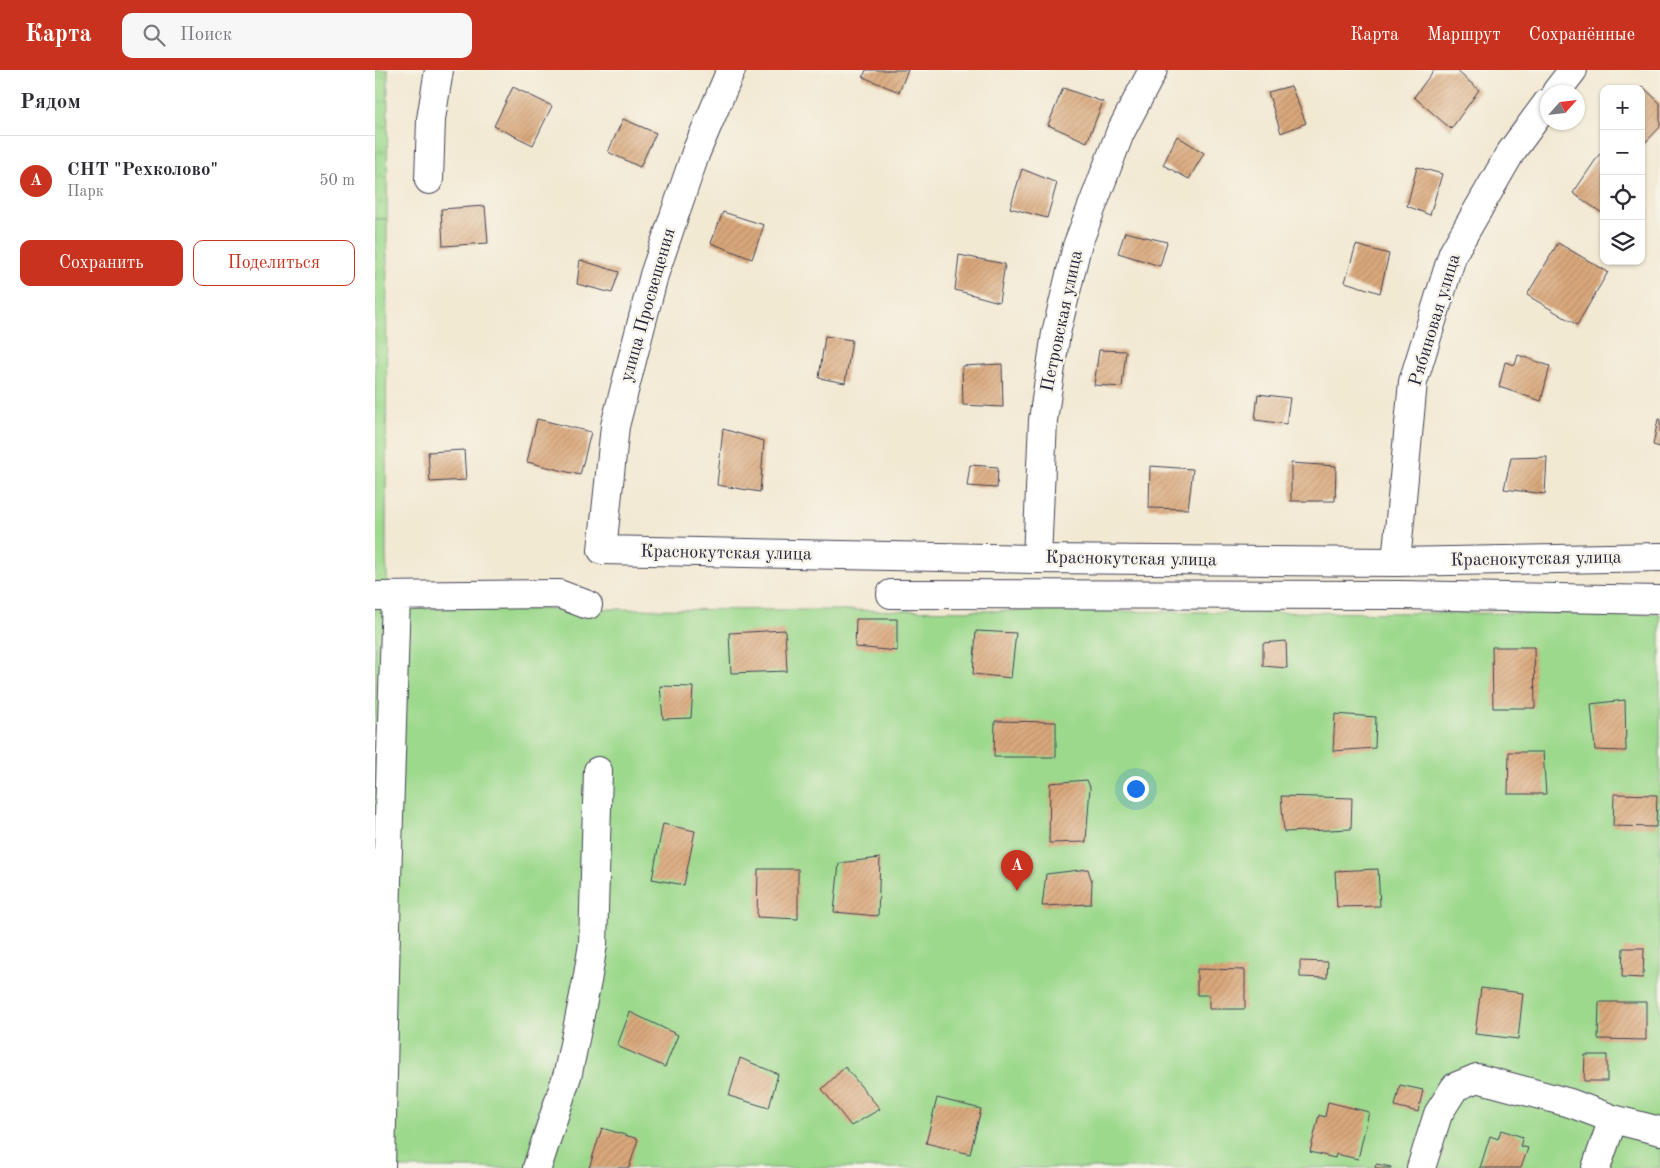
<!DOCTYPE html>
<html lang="ru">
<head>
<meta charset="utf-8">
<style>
  body { margin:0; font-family:"Old Standard TT",serif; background:#f7f7f7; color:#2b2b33 }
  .controls { position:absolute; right:15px; top:15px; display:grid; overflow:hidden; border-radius:10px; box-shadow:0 1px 4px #0004 }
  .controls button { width:45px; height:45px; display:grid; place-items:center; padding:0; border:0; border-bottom:1px solid #e1e1e2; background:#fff; color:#2b2b33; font:25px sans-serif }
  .compass { position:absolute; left:1165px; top:15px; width:45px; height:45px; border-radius:50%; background:#fff; box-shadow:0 1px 4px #0004; rotate:63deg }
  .you { position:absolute; left:760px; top:718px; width:18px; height:18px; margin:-12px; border:4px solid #fff; border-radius:50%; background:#1a73e8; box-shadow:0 0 0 8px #1a73e833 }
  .badge { display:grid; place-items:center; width:32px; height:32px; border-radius:50%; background:#c8321e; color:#fff; font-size:16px; font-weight:700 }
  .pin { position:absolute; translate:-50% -41px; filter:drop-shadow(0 1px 2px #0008) }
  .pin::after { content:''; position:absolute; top:26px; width:18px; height:15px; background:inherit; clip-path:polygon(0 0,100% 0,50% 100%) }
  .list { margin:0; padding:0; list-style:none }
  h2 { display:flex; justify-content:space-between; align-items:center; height:65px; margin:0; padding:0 20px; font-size:21px }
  h2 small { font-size:16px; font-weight:400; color:#7c7c81 }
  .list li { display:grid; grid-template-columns:32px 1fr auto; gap:15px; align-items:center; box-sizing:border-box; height:90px; padding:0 20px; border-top:1px solid #e1e1e2 }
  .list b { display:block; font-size:19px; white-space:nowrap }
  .list p { margin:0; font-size:16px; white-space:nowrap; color:#7c7c81 }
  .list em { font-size:16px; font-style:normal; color:#7c7c81 }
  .actions { display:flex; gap:10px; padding:15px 20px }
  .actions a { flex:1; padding:11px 0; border:1px solid #c8321e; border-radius:10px; text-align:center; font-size:18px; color:#c8321e }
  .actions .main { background:#c8321e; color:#fff }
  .icon { flex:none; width:28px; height:28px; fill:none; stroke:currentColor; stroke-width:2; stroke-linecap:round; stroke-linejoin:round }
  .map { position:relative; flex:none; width:1285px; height:1098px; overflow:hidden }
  header { display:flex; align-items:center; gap:30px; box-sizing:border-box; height:70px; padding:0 25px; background:#c8321e; color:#fff }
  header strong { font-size:24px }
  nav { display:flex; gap:28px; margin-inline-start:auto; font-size:18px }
  .search { width:350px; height:45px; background:#f7f7f7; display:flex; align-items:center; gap:12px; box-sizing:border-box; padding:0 18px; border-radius:10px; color:#7c7c81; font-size:19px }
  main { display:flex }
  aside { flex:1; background:#fff }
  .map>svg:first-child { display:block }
  .grass { fill:url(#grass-tufts); stroke:#607e64 }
  .garden { fill:#9dd98d; stroke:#607e64 }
  .building { fill:url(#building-hatch) }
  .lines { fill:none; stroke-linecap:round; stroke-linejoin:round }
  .minor-casing { stroke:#414052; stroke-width:30 }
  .minor { stroke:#fff; stroke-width:28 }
  .labels { text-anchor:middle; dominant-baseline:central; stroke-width:4.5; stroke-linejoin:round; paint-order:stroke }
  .street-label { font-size:18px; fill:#22223b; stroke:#f7f3e8 }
</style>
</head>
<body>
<header>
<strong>Карта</strong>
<div class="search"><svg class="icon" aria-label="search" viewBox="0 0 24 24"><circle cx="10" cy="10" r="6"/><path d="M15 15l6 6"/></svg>Поиск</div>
<nav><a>Карта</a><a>Маршрут</a><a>Сохранённые</a></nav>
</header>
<main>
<aside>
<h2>Рядом<small></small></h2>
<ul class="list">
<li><span class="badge">A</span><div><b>СНТ &quot;Рехколово&quot;</b><p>Парк</p></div><em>50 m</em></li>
</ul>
<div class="actions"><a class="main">Сохранить</a><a>Поделиться</a></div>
</aside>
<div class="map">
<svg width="1285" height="1098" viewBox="0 0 1285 1098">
  <defs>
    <pattern id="grass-tufts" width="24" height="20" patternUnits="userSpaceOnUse" patternTransform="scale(1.25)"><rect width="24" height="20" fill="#9dd98d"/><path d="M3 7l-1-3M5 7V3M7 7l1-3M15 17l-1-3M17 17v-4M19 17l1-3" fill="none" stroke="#87ba7b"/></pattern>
    <pattern id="building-hatch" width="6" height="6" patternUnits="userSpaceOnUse" patternTransform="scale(1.25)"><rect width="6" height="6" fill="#d9a77a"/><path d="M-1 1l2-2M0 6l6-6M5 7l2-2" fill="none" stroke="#ba8f6a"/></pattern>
  </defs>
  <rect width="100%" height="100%" fill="#f7f3e8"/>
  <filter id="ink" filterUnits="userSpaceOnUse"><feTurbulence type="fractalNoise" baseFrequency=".02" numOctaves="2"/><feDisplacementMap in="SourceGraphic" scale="10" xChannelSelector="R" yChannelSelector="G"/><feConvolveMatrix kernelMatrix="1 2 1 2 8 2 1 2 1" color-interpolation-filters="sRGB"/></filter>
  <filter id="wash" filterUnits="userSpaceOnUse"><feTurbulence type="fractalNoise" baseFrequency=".0096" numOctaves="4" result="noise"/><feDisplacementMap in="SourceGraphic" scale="20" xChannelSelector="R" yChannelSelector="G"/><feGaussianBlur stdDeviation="1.12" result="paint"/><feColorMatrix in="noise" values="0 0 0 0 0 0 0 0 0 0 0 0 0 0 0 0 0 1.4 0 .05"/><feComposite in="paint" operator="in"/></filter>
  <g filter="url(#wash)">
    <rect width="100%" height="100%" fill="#f2e9d3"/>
    <!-- grass -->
    <path class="grass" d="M0,0H13L12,149H0Z"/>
    <!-- garden -->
    <path class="garden" d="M0,149H12L11,487L14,538L1285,544V1098H0Z"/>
    <g id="blocks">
      <!-- building -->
      <path class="building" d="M491,0H533L524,22L488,7Z
        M1059,0H1081L1104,20L1076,59L1039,27Z
        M916,16L931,53L906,63L893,22Z
        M1267,16L1285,33V57L1266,77V19H1265Z
        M138,17L177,36L158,75L119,56Z
        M688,18L728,32L712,72L673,55Z
        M248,49L281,63L265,97L233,82Z
        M802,66L829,83L814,109L788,95Z
        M1226,82L1229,84V140L1227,143L1198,123Z
        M1042,97L1067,104L1055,145L1032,136Z
        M647,99L682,113L672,148L635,138Z
        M110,136L113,173L68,176L66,139Z
        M348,142L389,155L377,189L336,173Z
        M750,162L792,172L785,196L743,183Z
        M1183,173L1233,202L1202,255L1152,225Z
        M981,175L1014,184L1005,223L970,212Z
        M584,185L630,194L624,232L580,220Z
        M205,190L244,202L237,223L202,214Z
        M450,266L477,270L470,313L444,308Z
        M724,280L751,281L747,317L719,315Z
        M1143,285L1175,296L1166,331L1124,317L1130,292L1140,295Z
        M627,294L628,337L588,335L587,296Z
        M883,324L915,328L911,354L880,350Z
        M162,349L216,362L205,405L152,392Z
        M1283,349L1285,350V377L1278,375Z
        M348,359L389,371L385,422L342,415Z
        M89,380L91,410L55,412L53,382Z
        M1172,387L1170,424L1129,419L1136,388Z
        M916,393L961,396L960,431H916Z
        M595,395L623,397L622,418L592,416Z
        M775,396L818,399L813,439L774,438Z
        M481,549H522V581L480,577Z
        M410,560L412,601L356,603L354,563Z
        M601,561L641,563L636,608L598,604Z
        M911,571L912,598L888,596V573Z
        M1117,577H1159L1160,638H1118Z
        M285,616L318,617L316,648L288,649Z
        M1250,630L1251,681L1220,680L1216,634Z
        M960,644L1001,647L1000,678L958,681Z
        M620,651L681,652V687H619Z
        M1134,682H1168L1171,724H1133Z
        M712,710L715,717L711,772L674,773L675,713Z
        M1239,724L1282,725L1281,757L1238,756Z
        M906,726L977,728L976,759L909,762Z
        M288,754L320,761L309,815L277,809Z
        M505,788L503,846L459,842L464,793Z
        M383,799H423V849L382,847Z
        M713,799L717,812L716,834L667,836L671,804Z
        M1003,799L1005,836L962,837L960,801Z
        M1248,878H1269L1268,908L1247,907Z
        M925,891L953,892L952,908L925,907Z
        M822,899L870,900V939H834V925H822Z
        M1106,918L1148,923L1143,969L1100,964Z
        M1224,932H1271V970L1223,969Z
        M255,942L303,965L290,997L242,976Z
        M1210,985H1232V1011H1209Z
        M365,988L403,1004L394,1038L354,1026Z
        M470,997L505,1039L476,1056L447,1019Z
        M1025,1015L1048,1020L1043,1042L1020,1036Z
        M562,1028L606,1039L595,1084L551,1073Z
        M953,1032L994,1042L983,1089L961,1084L960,1088L935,1082L944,1045L950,1047Z
        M227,1058L263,1069L254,1098H214Z
        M1126,1060L1148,1067L1145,1076L1153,1078L1146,1098H1105L1115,1066L1123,1069Z
        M1001,1094L1016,1097V1098H1000Z"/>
    </g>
  </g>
  <g filter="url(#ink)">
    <use href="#blocks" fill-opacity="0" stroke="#414052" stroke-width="1"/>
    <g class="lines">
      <!-- minor casing -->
      <g class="minor-casing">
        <path id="minor" d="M356,0L321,82L279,205L240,356L227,480L662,489L1021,492L1285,487
          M1181,22L1198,0
          M54,110L56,49L64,0
          M662,489L668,350L681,263L702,176L745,63L778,0
          M1021,492L1038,312L1078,183L1136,82L1172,33
          M516,524L1027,525L1285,530
          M0,526L184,524L213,535
          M6,1098L12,810L21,526
          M162,1098L193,1003L212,911L218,874L223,701
          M1046,1098L1063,1044L1080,1017L1102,1008L1195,1033L1238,1049L1285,1061
          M1221,1098L1238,1049"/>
      </g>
      <!-- minor -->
      <use href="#minor" class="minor"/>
    </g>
  </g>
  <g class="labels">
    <!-- street labels -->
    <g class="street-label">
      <text transform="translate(273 235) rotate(-74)">улица Просвещения</text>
      <text transform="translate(1060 250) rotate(-73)">Рябиновая улица</text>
      <text transform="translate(687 251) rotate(-78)">Петровская улица</text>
      <text transform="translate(351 483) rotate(1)">Краснокутская улица</text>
      <text transform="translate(756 489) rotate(1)">Краснокутская улица</text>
      <text transform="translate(1161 489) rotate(-1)">Краснокутская улица</text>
    </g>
  </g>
</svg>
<div class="controls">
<button>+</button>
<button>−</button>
<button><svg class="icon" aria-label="locate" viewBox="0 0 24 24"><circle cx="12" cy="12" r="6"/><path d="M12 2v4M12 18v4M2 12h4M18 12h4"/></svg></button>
<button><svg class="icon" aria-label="layers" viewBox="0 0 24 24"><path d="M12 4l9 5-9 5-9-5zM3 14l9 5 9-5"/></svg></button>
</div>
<svg class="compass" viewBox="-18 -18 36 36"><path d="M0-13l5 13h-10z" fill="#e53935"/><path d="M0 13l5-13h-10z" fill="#7c7c81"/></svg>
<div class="you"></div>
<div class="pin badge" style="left:642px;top:821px">A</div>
</div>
</main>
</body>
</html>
